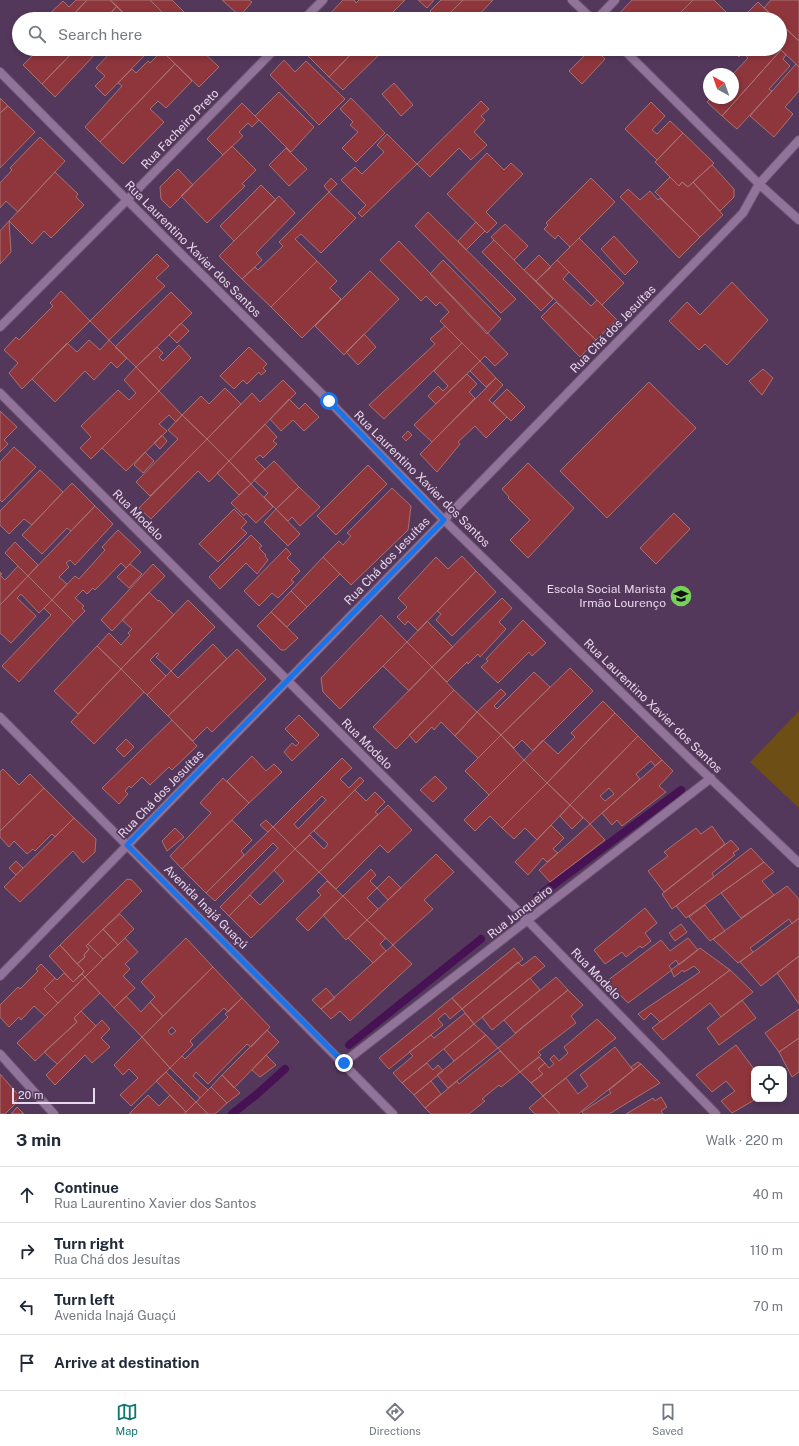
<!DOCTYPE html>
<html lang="en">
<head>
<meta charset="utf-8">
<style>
  body { margin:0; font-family:"Public Sans",sans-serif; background:#f2f2f3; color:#1f2937 }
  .controls { position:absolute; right:12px; bottom:12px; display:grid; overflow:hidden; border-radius:8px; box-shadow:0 2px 6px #0003 }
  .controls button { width:36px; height:36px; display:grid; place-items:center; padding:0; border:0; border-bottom:1px solid #e0e1e3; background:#fff; color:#1f2937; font:20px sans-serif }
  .compass { position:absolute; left:703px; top:68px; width:36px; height:36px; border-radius:50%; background:#fff; box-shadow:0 2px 6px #0003; rotate:320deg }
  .scale { position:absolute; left:12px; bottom:10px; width:83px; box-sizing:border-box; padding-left:4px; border:2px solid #e8d8ed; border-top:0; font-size:11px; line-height:14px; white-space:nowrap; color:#e8d8ed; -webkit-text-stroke:3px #54385b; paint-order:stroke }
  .stop { position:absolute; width:12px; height:12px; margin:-9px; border:3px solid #1a73e8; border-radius:50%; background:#fff }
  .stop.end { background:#1a73e8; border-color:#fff; box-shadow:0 1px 4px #0008 }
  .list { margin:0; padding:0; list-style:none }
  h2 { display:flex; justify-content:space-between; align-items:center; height:52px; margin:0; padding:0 16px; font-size:17px }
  h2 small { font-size:13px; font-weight:400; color:#747a83 }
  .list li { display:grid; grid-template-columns:26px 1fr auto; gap:12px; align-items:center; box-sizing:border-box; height:56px; padding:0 16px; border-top:1px solid #e0e1e3 }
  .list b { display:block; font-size:15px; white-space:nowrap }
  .list p { margin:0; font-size:13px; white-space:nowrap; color:#747a83 }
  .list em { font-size:13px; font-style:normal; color:#747a83 }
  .icon { flex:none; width:22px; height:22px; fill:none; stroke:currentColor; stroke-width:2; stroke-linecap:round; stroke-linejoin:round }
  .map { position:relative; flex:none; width:799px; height:1114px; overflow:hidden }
  .search { position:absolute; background:#fff; box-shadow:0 2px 6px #0003; left:12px; right:12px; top:12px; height:44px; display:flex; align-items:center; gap:10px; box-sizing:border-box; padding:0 14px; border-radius:22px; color:#747a83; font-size:15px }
  .sheet { height:276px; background:#fff }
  nav { display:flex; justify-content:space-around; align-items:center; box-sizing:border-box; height:56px; border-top:1px solid #e0e1e3; background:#fff; font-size:11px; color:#747a83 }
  nav a { display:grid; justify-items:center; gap:2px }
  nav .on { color:#0f766e }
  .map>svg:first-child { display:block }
  .green { fill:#6d4e15 }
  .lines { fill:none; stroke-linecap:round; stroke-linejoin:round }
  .stream { stroke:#471254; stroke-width:8 }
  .building { fill:#8e363c; stroke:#a77272; fill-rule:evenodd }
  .minor-casing { stroke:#6e5674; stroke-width:10 }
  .minor { stroke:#92749a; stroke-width:8 }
  .route { stroke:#1a73e8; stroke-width:5 }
  .labels { text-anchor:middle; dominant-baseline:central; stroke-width:3.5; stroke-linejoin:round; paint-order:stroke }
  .street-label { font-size:12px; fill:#e8d8ed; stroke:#54385b }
  .poi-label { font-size:12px; fill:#e8d8ed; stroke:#54385b; text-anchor:end }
</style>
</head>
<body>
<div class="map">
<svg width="799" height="1114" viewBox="0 0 799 1114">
  <rect width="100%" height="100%" fill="#54385b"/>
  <!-- green -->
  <path class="green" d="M799,711V808L750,762Z"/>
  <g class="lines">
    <!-- stream -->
    <path class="stream" d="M537,897L681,790
      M349,1045L481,939
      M232,1114L256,1095L285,1069"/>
  </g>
  <!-- building -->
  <path class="building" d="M76,0H87L69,19H44L63,1L69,7Z
    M87,0H110L117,6L105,19H73L71,17Z
    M110,0H150L169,19H129Z
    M150,0H172L191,19H169Z
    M222,0H249L252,2L240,16Z
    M343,0H354L356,3L359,0H405L386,19H325Z
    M418,0H434L427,8Z
    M441,0H463L444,19H433L435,16L430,11Z
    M463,0H493L475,19H458L451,12Z
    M632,0H693L674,19H651L647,16L644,19H619L616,17Z
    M693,0H714L729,15L724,19H674Z
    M771,0H799V41L780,23V19H776L764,8Z
    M758,2L764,8L776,19H748L744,16Z
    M117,6L129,19H105Z
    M421,13L428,19H415Z
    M780,23L799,41V67L780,49Z
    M39,49L44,54L48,49H76L42,84L23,65Z
    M76,49H100L55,97L42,84Z
    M114,49H136L144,56L105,96L95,86L105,76L96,68Z
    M160,49H200L219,67L199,87Z
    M301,49H356L329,77Z
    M356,49H385L343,90L329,77Z
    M591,49H595L605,59L582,84L569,71Z
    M731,49H746L739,57Z
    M751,49L781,50L722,116L707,102L711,98H733V74L748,58L745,55Z
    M781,50L786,55L783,59L790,66L769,89L772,91L737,129L722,116Z
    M162,51L175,64L100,142L85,127L122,86L118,83L132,69L136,73L148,61L150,63Z
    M284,60L295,72L306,61L345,99L319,125L270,75Z
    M175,64L192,81L166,108L158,101L150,109L164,122L123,164L100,142Z
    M796,64L799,67V91L785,107L793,114L774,137L750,116Z
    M394,83L413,105L401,116L382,94Z
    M279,92L314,127L291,152L255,116Z
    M0,98L8,106L0,113Z
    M351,98L385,133L356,162L342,148L358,132L350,125L353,122L340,109Z
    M481,101L489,109L481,116L485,120L474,132L487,145L471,160L459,148L430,177L417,164Z
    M651,102L665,116L652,130L657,134L670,121L683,133L657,160L625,129Z
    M242,103L259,120L252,127L248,123L239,132L243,136L223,155L207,139Z
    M8,106L35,132L0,168V113Z
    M683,133L714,163L688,187L682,182L679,186L655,162Z
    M387,134L417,164L362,217L358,213L366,205L341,180L355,167L362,174L384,152L377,145Z
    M40,137L65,161L18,212L6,201L0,208V183L12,170L10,168Z
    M232,146L256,170L242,184L245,186L207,223L181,196Z
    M286,148L307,169L289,186L269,165Z
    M487,153L504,170L511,163L523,174L486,212L497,223L487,233L447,194Z
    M712,165L734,189V197L720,211L693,182Z
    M178,169L193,185L170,208L161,199L160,187Z
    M55,172L78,194L76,197L84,205L51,238L44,231L32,244L9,221Z
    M670,177L679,186L682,182L688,187L693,182L723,215L700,237L655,192Z
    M331,178L337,184L329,192L324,186Z
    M591,178L615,202L570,247L558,235L555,239L544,229L548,225L546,223Z
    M261,185L276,200L234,241L220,226Z
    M628,189L640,200L650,191L658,200L660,198L700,237L679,258L620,197Z
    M329,192L356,218L321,253L301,234L295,239L317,261L271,307L242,279L255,267L258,270L283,246L279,242Z
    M279,196L295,213L256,253L262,260L242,279L219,256Z
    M428,212L516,299L501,313L415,226Z
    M9,221L11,252L0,264V231Z
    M476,222L485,231L466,250L458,241Z
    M505,224L528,246L514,260L491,237Z
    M614,236L638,262L625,275L601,249Z
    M579,238L624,283L602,305L557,260Z
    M494,240L553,299L541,311L482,252Z
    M399,241L508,354L495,366L485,356L480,361L440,321L449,312L440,302L436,306L426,296L421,301L380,260Z
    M157,254L169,266L156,278L165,286L109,340L90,321Z
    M539,255L551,267L536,281L524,270Z
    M443,260L501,319L487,334L430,274Z
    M557,260L569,272L563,279L591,306L597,300L617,320L596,340L536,281Z
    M317,261L337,281L330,288L341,299L302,338L271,307Z
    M370,271L399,299L344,355L315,326Z
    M732,282L768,320L727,365L705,344L699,350L669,321L687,302L700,315Z
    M61,291L90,321L22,389L9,373L18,363L4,350L16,337L19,340L53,306L50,303Z
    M171,292L192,313L136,367L115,347Z
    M556,302L596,340L580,357L541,317Z
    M181,323L189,331L177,343L169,335Z
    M445,326L462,343L384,419L369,405L435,344L430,339Z
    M364,334L376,347L358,365L346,352Z
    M89,340L100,350L109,340L127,358L117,368L111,362L94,380L85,371L55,402L32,379L67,343L77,352Z
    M462,343L480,361L436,404L428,396L438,386L443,391L448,386L434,371Z
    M179,345L191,358L159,391L136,367L157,347L163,353L159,357L163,361Z
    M249,347L267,364L263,368L266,371L261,375L259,372L247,384L243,380L234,389L220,376Z
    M480,361L496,378L486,387L470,371Z
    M136,367L159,391L91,459L80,448L91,437L81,426L118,390L129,400L136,393L124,380Z
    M763,369L773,378L762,395L749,381Z
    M467,374L477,384L469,392L475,398L432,442L414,425Z
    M496,378L503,385L489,400L507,417L486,438L475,426L458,442L460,444L437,472L420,454Z
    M283,380L296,393L229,461L207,439L252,393L260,402Z
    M649,382L696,428L607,518L560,471Z
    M225,388L241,404L207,439L182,415L201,396L209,404Z
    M507,389L525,407L511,421L493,403Z
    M159,391L182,415L176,422L169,415L159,424L167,431L126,471L102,448Z
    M289,399L299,409L305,403L319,417L304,431L293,420L281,431L270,419Z
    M0,411L17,427L4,440L8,444L0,452Z
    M182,415L207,439L150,496L136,482L178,439L168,430Z
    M265,424L277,437L273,441L277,444L263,458L260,455L255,459L265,469L251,484L229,461Z
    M408,431L412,435L406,441L402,437Z
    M162,435L167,441L160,449L154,443Z
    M207,439L229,461L209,482L198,471L151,519L139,508Z
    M14,447L36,467L2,502L0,500V462Z
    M145,452L154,461L143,473L134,465Z
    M229,461L251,484L239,495L217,473Z
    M274,461L299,487L276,509L264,497L268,493L254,480Z
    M528,463L574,508L528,558L510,540L530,520L508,498L509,497L502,489Z
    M368,465L387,484L336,535L317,516Z
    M40,470L63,492L32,525L24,519L9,534L0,525V511Z
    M72,483L95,506L71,531L67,528L42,554L22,535Z
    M251,484L273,507L256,523L246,513L244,516L231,503Z
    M299,487L320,507L300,526L292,517L288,521L276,509Z
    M392,488L411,506L408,530L351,585L323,557L339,541L343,545L351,536L347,533Z
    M95,506L113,524L75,565L70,560L66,563L69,567L59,577L67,584L52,600L28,576Z
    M234,509L247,522L241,528L247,533L218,562L199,544Z
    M276,509L300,534L288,546L264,522Z
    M674,513L690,529L656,564L640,548Z
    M118,530L141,552L126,568L121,563L95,590L93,588L87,594L83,590L75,598L84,606L82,608L85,611L74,622L52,600L75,576L79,579L105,550L102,547Z
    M251,535L262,546L259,548L266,555L265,556L268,560L257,574L246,563L220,589L209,577Z
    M15,542L38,565L28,576L5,553Z
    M286,548L291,554L287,558L300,571L291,580L294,582L278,598L272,593L259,606L244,591Z
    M462,556L476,571L418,631L408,621L405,625L397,617L407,607L398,598L436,557L448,569Z
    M323,557L340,574L307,607L291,591Z
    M130,564L142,574L129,588L117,577Z
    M153,564L165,576L112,631L101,620Z
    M18,566L28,576L0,605V572L2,574L0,575L5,580Z
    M476,571L496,592L452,636L436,620L441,614L437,611Z
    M28,576L52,600L39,613L21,594L17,598L36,616L11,643L0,633V605Z
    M291,591L307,607L287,627L271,612Z
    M149,592L158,601L159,600L174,615L121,669L97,646L109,633L121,645L130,635L128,633L132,629L122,620Z
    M502,598L512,608L499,622L506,629L480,657L478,654L468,664L467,662L447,682L432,667Z
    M52,600L74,622L19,682L2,666L51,615L44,608Z
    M188,600L215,627L171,671L156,657L159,654L157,653L150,660L166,676L147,695L121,669Z
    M271,612L298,638L285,650H281L257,626Z
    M381,615L407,642L340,709L323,692L321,678Z
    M523,620L546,643L532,656L529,652L498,683L481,667L488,661L486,659Z
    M427,621L453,647L432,667L407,642Z
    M407,642L432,667L409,691L383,666Z
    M213,644L227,659L168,716L147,695L171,671L178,678Z
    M97,646L121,669L78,714L54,691Z
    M237,649L266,679L212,732L207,727L193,741L168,716Z
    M432,667L454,690L396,749L373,727Z
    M570,668L593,691L533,751L522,740L514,748L501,735Z
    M121,669L144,692L94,744L71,722Z
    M534,672L550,687L501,735L477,712L501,689L506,694L494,706L497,709Z
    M454,690L477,712L455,736L441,722L434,730L432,727L416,743L409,735Z
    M603,701L615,713L547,783L524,760L543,740L558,754L575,737L571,733Z
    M477,712L501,735L478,758L455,736Z
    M615,713L638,736L570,805L547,783Z
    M299,715L319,735L292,761L284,752L292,743L296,746L299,743L285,729Z
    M172,720L197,746L172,770L169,767L150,785L142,777L131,788L129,786L125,791L128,794L119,804L102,788Z
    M501,735L524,760L489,795L465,771Z
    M638,736L662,760L655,766L651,761L636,774L640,779L590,824L570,805ZM609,788L614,794L605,801L600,796Z
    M126,739L134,747L124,757L116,749Z
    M252,756L266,771L274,764L282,772L249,803L227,781Z
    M342,758L352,768L340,779L349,788L360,777L364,781L295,849L273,827ZM322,796L326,800L298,829L294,824Z
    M524,760L547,783L502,828L490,816L475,831L464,820Z
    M662,760L673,771L659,786L666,792L622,826L617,820L612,825L602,813Z
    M3,769L19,785L30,774L44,788L0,831V772Z
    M435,776L447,788L433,802L420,790Z
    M223,778L249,803L182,869L170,856L211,813L200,803Z
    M547,783L570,805L537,840L525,828L514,839L502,828Z
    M44,788L74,818L55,837L52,834L35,851L33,849L27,854L14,841L9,847L0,837V831Z
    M355,790L366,801L375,792L385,802L375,812L378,814L319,872L295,849L310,835L324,849L328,844L314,831Z
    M388,805L412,830L388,853L380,845L336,889L319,872Z
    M570,805L583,818L572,829L560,816Z
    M74,818L96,839L95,852L83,863L73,851L20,902L4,887Z
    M232,820L252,840L241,851L244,855L206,893L182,869Z
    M266,820L273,827L268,832L260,825Z
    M590,824L605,840L550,882L539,870Z
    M551,825L564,838L553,849L558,853L547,862L543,858L528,875L515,862Z
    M712,826L725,844L664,892L648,871L668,856L664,852L696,828L701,834Z
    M273,827L295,849L229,916L220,907L278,848L273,843L215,901L206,893Z
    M175,828L184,837L167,851L162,841Z
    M731,840L739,849L733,853L735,855L712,873L714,877L672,909L662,894Z
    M751,848L764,862L686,918L676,906Z
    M295,849L319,872L251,938L229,916L250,895L260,905L284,881L274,870Z
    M436,854L454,872L424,900L433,909L393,945L367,920Z
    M16,861L23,868L16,875L9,868Z
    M764,862L774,872L762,881L774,895L741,918L721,893Z
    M371,869L376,875L370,881L377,888L367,898L378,909L367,920L343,896Z
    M389,876L401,888L388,900L377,888Z
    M127,879L132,880L142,891L88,944L86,946L89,949L84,955L85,957L77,964L60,945Z
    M327,881L343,896L308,931L296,919L321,895L317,891Z
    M787,886L799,899V918L792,924L789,919L750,948L753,952L738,963L713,939Z
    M343,896L367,920L346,940L323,915Z
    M705,905L725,931L710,941L689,917Z
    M645,908L657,923L645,933L651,941L642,948L640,946L626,957L622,952L605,964L594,950Z
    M120,914L134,929L118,945L103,929Z
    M799,918V956L761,986L740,962Z
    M367,920L386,938L380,944L386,951L373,963L348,938Z
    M681,924L687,932L675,941L669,933Z
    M103,929L118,945L103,959L88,944Z
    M125,938L138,952L125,964L130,969L123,976L135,988L114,1008L85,977Z
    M186,938L213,967L163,1016L150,1002L155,997L141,982Z
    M688,938L698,950L679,965L676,960L669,966L672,970L628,1003L607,981L661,940L670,951Z
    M88,944L103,959L85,977L82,974L84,971L77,964L85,957L84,955L89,949L86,946Z
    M60,945L84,971L73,982L49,956Z
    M393,945L412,964L350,1021L340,1011L331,1019L321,1009Z
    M514,948L523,959L462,1009L452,998Z
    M700,948L730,970L660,1022L651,1013L644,1020L638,1014L700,972L694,966L684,972L683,970L674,977L671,970Z
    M535,956L545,966L474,1024L462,1009L518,962L522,966Z
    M799,956V1004L777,973Z
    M41,964L55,978L44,989L58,1003L45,1016L34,1006L21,1020L19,1017L9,1027L0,1017V1005L18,987L20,989L38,971L36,969Z
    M213,967L242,998L228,1012L224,1008L190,1041L193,1045L170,1068L142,1037ZM172,1027L176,1031L171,1035L168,1031Z
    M730,970L753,992L721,1017L710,1003L663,1040L652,1028Z
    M64,973L73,982L82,974L85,977L58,1003L44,989L55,978L57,980Z
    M85,977L100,993L74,1018L77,1022L35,1061L17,1043Z
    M556,977L568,990L515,1033L504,1020Z
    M530,978L540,990L492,1030L482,1017Z
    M326,988L335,998L321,1009L312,1000Z
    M568,990L583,1005L571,1016L576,1023L538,1052L541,1055L520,1072L498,1048Z
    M126,996L141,1012L150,1002L163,1016L142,1037L114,1008Z
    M242,998L270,1027L251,1047L247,1044L208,1084L196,1072L193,1076L208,1090L200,1098L170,1068L182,1056L185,1059L228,1017L225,1014Z
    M452,998L462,1009L450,1019L445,1013L438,1019L443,1025L389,1069L379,1058Z
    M742,1000L756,1018L719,1045L707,1028Z
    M799,1009V1038L779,1052L765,1033Z
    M81,1011L96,1026L57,1064L44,1052L77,1022L74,1018Z
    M465,1013L474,1024L402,1083L393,1073L413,1056L409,1052L431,1035L434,1038Z
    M597,1019L616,1038L543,1096L531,1083L543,1074L538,1069L545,1063L549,1068L554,1064L550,1059L554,1055L559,1061L568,1053L564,1047Z
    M102,1020L110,1029L101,1038L110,1047L92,1063L85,1055L55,1085L46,1075Z
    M474,1024L486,1035L454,1061L444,1049Z
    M267,1030L279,1042L234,1088L222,1075Z
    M486,1035L498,1048L448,1088L437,1075Z
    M142,1037L170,1068L131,1106L120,1095L138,1078L129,1069L123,1075L114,1065Z
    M799,1038V1072L792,1077L779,1052Z
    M736,1045L754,1069V1075L751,1078L754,1083V1099H756L732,1113L721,1101L735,1091L726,1081L712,1092L696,1075Z
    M615,1047L633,1070L578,1114H560L543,1096L566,1078L578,1094L588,1086L580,1075Z
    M500,1051L520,1072L501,1087L499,1085L482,1099L485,1101L469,1114H431L425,1108L457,1081L459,1084Z
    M266,1055L276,1065L260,1077L252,1070Z
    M539,1057L545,1063L538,1069L543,1074L531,1083L520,1072Z
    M638,1062L641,1064L633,1070L631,1067Z
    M427,1063L433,1070L438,1065L443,1071L414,1095L402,1083Z
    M641,1064L660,1083L609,1114H583L582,1112L611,1093L609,1090Z
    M166,1072L196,1102L186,1112L156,1081Z
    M0,1074L20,1097L14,1102L16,1103L5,1114H0Z
    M222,1075L240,1093L227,1103L211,1087Z
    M431,1081L441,1094L425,1108L414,1095Z
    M211,1087L227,1103L215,1114H208L196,1102Z
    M148,1095L159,1106L170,1095L186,1112L184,1114H129Z
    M543,1096L560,1114H535L529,1108Z
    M661,1097L667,1107L661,1111L663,1114H626L653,1098L655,1101Z
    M196,1102L208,1114H184Z
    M17,1107L24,1114H11Z"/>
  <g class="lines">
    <!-- minor casing -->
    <g class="minor-casing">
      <path id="minor" d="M572,0L592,19
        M304,19L323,0
        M597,19L615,0
        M623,49L759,184L799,220
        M0,72L127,200L329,401L444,520L692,761L799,863
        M0,327L127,200L275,49
        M0,393L528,921L716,1114
        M0,717L393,1114
        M0,976L743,213L759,184L799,140
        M0,1054L54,1114
        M343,1063L711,778"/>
    </g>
    <!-- minor -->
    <use href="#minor" class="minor"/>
  </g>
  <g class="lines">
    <!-- route -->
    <path class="route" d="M329,401L444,520L127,845L344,1063"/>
  </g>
  <!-- icons -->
  <defs>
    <g id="school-disc" transform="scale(1.15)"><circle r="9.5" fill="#76d25a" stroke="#54385b"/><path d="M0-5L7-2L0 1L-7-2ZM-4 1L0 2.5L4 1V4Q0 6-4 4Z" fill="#111"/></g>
  </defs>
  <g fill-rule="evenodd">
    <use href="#school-disc" x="681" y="596"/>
  </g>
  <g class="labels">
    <!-- street labels -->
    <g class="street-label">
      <text transform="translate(180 129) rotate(-46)">Rua Facheiro Preto</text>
      <text transform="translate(193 249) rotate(45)">Rua Laurentino Xavier dos Santos</text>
      <text transform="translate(613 329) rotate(-46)">Rua Chá dos Jesuítas</text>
      <text transform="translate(422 479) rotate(45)">Rua Laurentino Xavier dos Santos</text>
      <text transform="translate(138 515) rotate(45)">Rua Modelo</text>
      <text transform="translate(387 561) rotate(-46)">Rua Chá dos Jesuítas</text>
      <text transform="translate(653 706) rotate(44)">Rua Laurentino Xavier dos Santos</text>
      <text transform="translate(367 744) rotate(45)">Rua Modelo</text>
      <text transform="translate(161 794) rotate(-46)">Rua Chá dos Jesuítas</text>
      <text transform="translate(206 907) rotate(45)">Avenida Inajá Guaçú</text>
      <text transform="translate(520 912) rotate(-38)">Rua Junqueiro</text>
      <text transform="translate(596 974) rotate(46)">Rua Modelo</text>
    </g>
    <!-- poi labels -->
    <g class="poi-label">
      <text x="666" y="589">Escola Social Marista<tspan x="666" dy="14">Irmão Lourenço</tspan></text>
    </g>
  </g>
</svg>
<div class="controls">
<button><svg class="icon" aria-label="locate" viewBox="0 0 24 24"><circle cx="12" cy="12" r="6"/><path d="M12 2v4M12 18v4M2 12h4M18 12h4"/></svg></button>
</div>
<svg class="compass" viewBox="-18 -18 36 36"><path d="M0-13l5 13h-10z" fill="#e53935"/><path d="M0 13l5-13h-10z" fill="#747a83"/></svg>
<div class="scale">20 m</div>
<div class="stop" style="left:329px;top:401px"></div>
<div class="stop end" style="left:344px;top:1063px"></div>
<div class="search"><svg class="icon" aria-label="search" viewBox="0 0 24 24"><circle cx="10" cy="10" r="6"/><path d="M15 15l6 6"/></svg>Search here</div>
</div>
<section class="sheet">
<h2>3 min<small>Walk · 220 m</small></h2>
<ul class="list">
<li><svg class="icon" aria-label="ahead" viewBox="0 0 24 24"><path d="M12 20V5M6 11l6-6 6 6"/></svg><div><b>Continue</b><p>Rua Laurentino Xavier dos Santos</p></div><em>40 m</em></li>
<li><svg class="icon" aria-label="right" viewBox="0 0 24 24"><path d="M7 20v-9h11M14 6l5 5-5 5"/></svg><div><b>Turn right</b><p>Rua Chá dos Jesuítas</p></div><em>110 m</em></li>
<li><svg class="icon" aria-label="left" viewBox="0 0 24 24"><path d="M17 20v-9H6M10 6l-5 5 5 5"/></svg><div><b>Turn left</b><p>Avenida Inajá Guaçú</p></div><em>70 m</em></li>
<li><svg class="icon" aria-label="arrive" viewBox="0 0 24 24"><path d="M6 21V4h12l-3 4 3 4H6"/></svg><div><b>Arrive at destination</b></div></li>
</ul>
</section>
<nav>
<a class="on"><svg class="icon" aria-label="map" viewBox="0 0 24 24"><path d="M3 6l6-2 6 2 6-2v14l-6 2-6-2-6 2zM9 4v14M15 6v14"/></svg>Map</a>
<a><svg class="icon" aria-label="directions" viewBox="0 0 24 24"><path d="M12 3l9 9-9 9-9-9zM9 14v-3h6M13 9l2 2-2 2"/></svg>Directions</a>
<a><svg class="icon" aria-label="saved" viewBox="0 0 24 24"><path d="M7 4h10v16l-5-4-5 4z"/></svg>Saved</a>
</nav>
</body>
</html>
